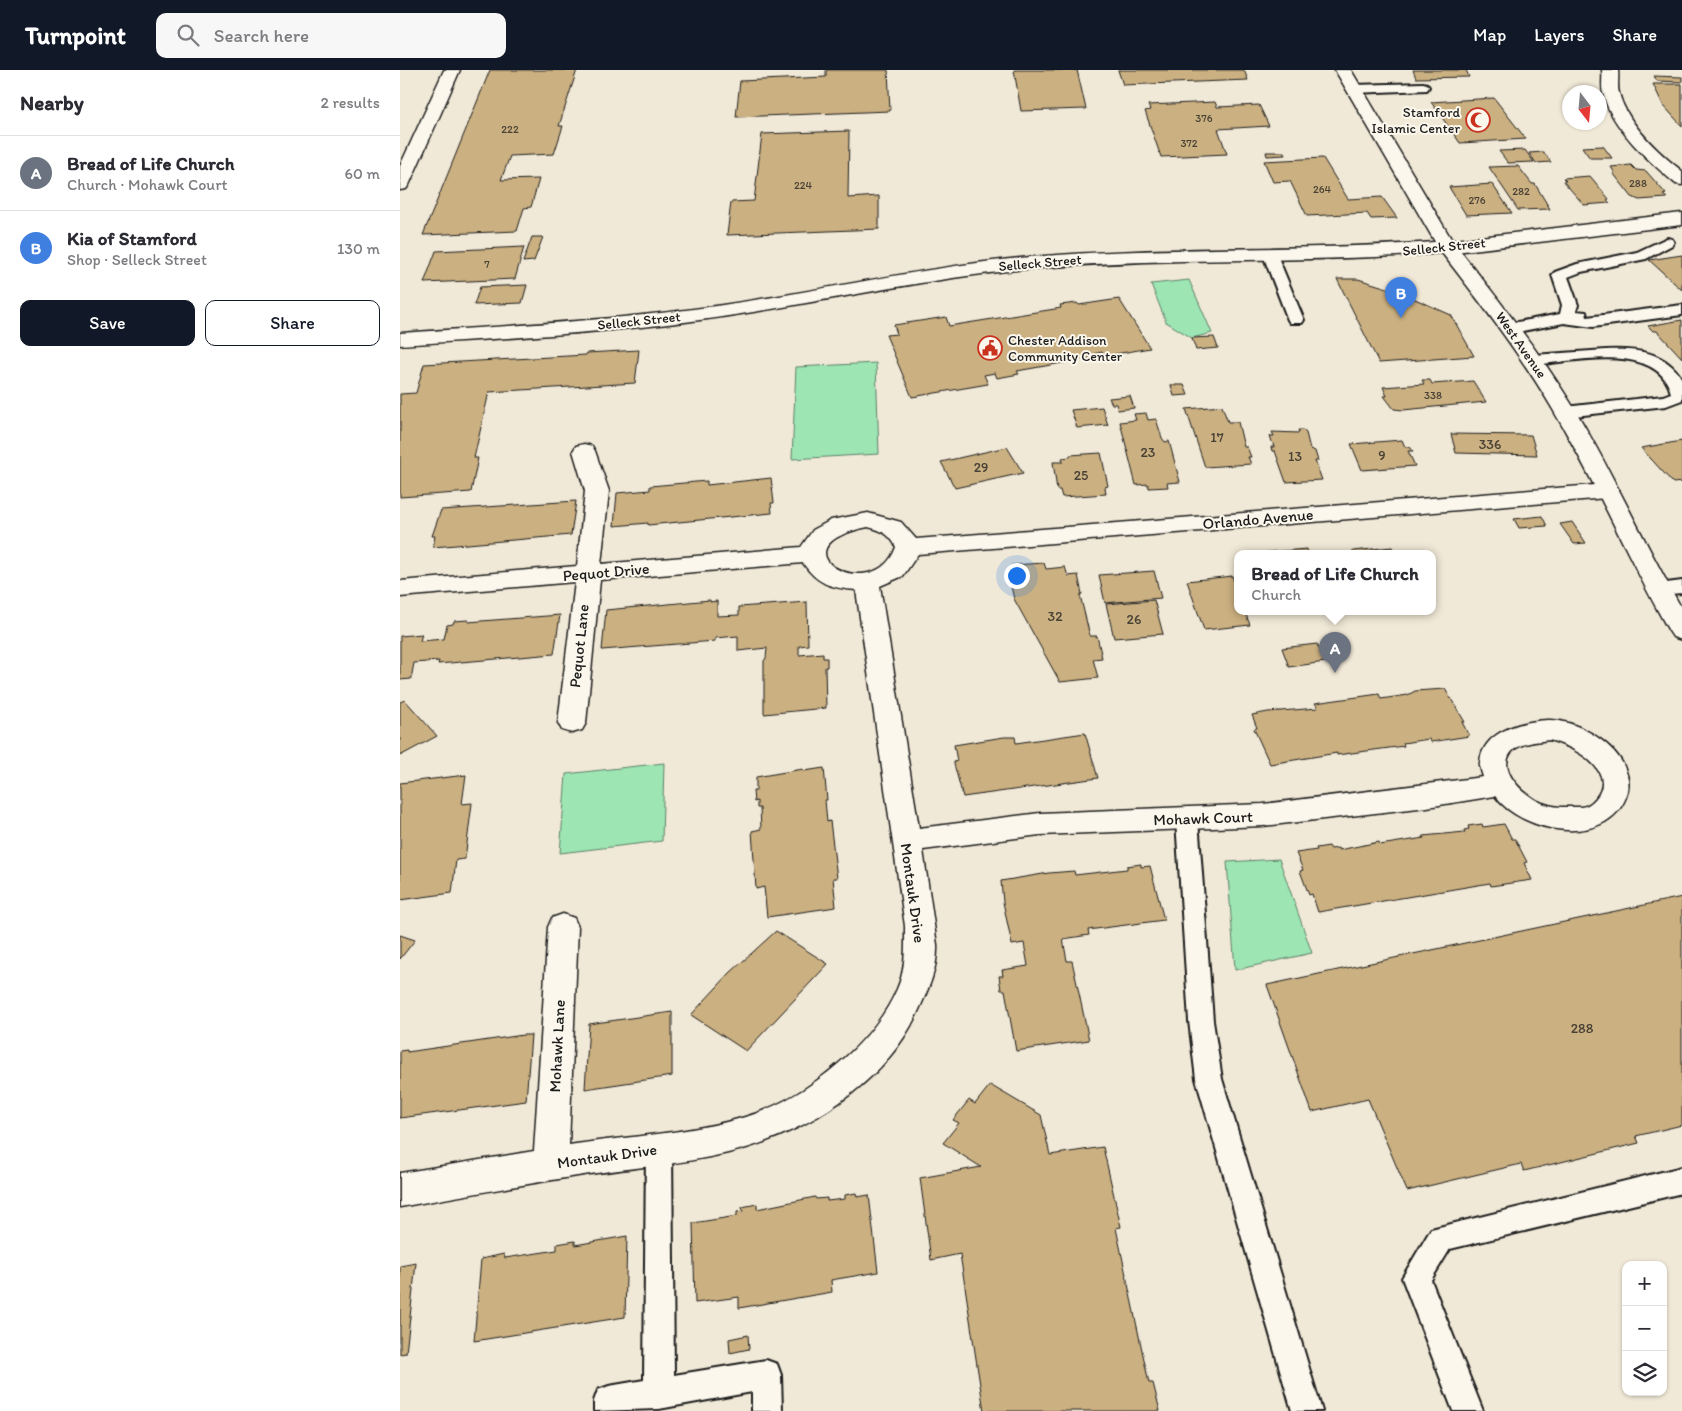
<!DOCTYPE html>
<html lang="en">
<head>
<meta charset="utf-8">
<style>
  body { margin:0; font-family:Itim,sans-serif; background:#f7f7f7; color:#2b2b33 }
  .controls { position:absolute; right:15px; bottom:15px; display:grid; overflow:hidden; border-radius:10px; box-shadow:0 1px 4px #0004 }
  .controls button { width:45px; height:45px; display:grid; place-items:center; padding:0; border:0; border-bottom:1px solid #e1e1e2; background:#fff; color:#2b2b33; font:25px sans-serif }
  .compass { position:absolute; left:1162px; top:15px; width:45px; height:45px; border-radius:50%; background:#fff; box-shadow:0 1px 4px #0004; rotate:164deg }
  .you { position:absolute; left:616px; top:505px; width:18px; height:18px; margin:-12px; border:4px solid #fff; border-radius:50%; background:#1a73e8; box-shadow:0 0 0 8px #1a73e833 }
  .badge { display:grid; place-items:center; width:32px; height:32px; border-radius:50%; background:#111827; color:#fff; font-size:16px; font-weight:700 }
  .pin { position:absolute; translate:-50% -41px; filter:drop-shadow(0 1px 2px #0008) }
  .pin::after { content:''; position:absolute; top:26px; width:18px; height:15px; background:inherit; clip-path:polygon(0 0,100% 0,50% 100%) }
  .popup { position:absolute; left:834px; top:480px; width:202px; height:65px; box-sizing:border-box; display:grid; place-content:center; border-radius:10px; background:#fff; filter:drop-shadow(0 1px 4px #0005); font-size:16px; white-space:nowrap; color:#7c7c81 }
  .popup b { font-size:19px; color:#2b2b33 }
  .popup::after { content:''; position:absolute; left:50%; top:100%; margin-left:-10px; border:10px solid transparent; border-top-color:#fff }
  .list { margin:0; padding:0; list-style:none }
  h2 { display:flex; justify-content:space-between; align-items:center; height:65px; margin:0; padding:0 20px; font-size:21px }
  h2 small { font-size:16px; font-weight:400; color:#7c7c81 }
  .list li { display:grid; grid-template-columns:32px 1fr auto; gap:15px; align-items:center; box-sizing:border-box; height:75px; padding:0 20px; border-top:1px solid #e1e1e2 }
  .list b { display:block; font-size:19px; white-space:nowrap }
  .list p { margin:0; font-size:16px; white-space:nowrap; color:#7c7c81 }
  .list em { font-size:16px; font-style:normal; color:#7c7c81 }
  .actions { display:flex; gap:10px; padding:15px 20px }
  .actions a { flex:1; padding:11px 0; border:1px solid #111827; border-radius:10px; text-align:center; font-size:18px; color:#111827 }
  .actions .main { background:#111827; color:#fff }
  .icon { flex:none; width:28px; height:28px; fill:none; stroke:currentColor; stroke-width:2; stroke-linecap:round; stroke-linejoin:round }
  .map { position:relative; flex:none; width:1282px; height:1341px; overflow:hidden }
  header { display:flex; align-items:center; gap:30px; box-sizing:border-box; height:70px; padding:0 25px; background:#111827; color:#fff }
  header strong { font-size:24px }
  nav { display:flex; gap:28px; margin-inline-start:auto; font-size:18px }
  .search { width:350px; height:45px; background:#f7f7f7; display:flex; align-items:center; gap:12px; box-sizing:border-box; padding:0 18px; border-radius:10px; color:#7c7c81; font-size:19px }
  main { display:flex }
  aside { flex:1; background:#fff }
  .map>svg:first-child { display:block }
  .green { fill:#9de5b3; stroke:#5c8068 }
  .building { fill:#cbb081; stroke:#1c1c1c }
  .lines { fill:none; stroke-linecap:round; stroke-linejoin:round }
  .service-casing { stroke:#1c1c1c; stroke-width:4 }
  .minor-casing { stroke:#1c1c1c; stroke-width:3 }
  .tertiary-casing { stroke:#1c1c1c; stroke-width:3 }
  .secondary-casing { stroke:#1c1c1c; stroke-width:3 }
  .service { fill:#fbf7ec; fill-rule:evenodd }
  .minor { fill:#fbf7ec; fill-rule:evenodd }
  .tertiary { fill:#fbf7ec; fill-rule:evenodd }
  .secondary { fill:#fbf7ec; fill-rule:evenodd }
  .labels { text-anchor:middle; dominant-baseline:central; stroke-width:4; stroke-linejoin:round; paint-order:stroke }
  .far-number-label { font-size:11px; fill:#484135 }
  .far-poi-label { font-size:14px; fill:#1c1c1c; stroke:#fbf7ec; text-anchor:end }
  .far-street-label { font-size:14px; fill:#1c1c1c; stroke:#fbf7ec }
  .number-label { font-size:14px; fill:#484135 }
  .street-label { font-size:16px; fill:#1c1c1c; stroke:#fbf7ec }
</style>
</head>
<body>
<header>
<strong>Turnpoint</strong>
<div class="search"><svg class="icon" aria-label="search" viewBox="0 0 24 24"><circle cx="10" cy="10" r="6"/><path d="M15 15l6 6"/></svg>Search here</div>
<nav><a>Map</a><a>Layers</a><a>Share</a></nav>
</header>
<main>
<aside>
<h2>Nearby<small>2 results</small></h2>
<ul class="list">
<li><span class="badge" style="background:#6b7280">A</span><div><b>Bread of Life Church</b><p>Church · Mohawk Court</p></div><em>60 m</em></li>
<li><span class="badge" style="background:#3f7fe0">B</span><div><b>Kia of Stamford</b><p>Shop · Selleck Street</p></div><em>130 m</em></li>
</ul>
<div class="actions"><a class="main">Save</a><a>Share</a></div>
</aside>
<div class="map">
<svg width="1282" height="1341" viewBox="0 0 1282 1341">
  <rect width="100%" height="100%" fill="#f1e9d7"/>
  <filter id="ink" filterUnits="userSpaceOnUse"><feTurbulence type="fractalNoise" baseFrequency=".02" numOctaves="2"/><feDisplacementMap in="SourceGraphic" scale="10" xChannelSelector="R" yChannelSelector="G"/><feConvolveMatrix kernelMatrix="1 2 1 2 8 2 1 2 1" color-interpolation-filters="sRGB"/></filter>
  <g filter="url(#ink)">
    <!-- green -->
    <path class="green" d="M789,210L812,263L792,268L766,252L751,214Z
      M476,293L479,384L392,389L396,297Z
      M264,693L262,771L160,783L166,704Z
      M879,789L912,883L835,900L827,792Z"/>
    <!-- building -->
    <path class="building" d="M90,0H177L159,56H163L154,84L110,86L101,110L139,109L131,137L124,138L117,161L23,165Z
      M426,0H488L490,41L336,47L340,11L426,7Z
      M614,0H677L686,39L621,41Z
      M718,0H844L848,10L723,15Z
      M1013,0H1066L1069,7L1016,8Z
      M1254,6L1282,7V12L1257,11Z
      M1253,14H1282V56L1263,35Z
      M1094,28L1126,69L1060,73L1031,32Z
      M815,32L817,37L859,35L869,56L818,59L827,84L761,87L745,41L750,40L748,35Z
      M449,61L448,128L479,126V159L327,165L331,132L354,131L362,64Z
      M1203,76L1212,88H1190L1182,77Z
      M1125,80L1134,92L1108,93L1099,81Z
      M866,82H884L885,85L867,86Z
      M1143,82L1151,92L1136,93L1129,83Z
      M923,88L948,129L982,127L997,148L971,149L967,143L907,146L890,111L873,112L864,91Z
      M1231,95L1236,100L1246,101L1266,124L1263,125L1267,128L1239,130L1232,127L1213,103H1215L1211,97Z
      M1118,96L1132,114H1135L1150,139L1118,140L1089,97Z
      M1190,106L1209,129L1207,130L1210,133L1184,135L1163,111H1166L1163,108Z
      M1092,114L1112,143L1066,145L1049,117Z
      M132,167H143L134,191L123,192Z
      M124,177L115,209L24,213L36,181Z
      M1282,185V220L1249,190Z
      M937,209H958L997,221L1051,245L1074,286L979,293Z
      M127,215L122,233L74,235L80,217Z
      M719,229L750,278L704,286L702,282L694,284L696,287L617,301L619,304L597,308L595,303L584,305L588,314L512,327L486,265L497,264L494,255L546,247L549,256L661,238L660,235L677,233L679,235Z
      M1282,250V288L1257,261H1253L1248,256Z
      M814,267L818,278L796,280L792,268Z
      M239,280L235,313L89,322L74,388H78L71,422L0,427V324L16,323L24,294L186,285L187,283Z
      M1022,310H1030L1032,314L1073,311L1086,332L1003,340L994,339L984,326H987L983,317L1024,314Z
      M771,315H784L788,325L774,326Z
      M730,326L734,338L718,340L716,334H712L709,328Z
      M822,336L828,352H838L844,377H847L851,387H848L851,394L805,397L786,339Z
      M702,337L708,355L677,358L671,340Z
      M746,343L748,350L756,349L762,368L765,372L769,371L780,412L767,413L768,417L749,418L748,414L736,415L720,352L736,350L734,344Z
      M898,360H903L906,363L910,379L915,381L918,391H915L922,410L886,412L875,381H872L871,377H874L870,366H874L872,362L899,363Z
      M1051,364L1131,365L1137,385L1056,383Z
      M1002,370L1005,377H1010L1013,381H1008L1015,396L962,400L951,374Z
      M1282,371V412L1273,413L1241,378Z
      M607,377L623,403L555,418L541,392Z
      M701,383L708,416L705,417L706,424L662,427L660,420H657L653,392H663L662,388L670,387V385Z
      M371,408L374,433H371L372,443L248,455V453L214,456L217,423L250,420V416L307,411V415Z
      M176,431L171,465L33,477L35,466H32L41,440Z
      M1142,446L1147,456L1119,458L1114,449Z
      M1172,452L1186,473L1174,474L1160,454Z
      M992,477L994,482H991L992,484H945L953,483V481Z
      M907,479L908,484L857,483Z
      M644,493L646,499L665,497L668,506L678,505L682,524L680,525L690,566H697L702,588L693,589L698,608L660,612L614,529L607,500L612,495Z
      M754,501L761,528L705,533L699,505Z
      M832,506L838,521V542H845L850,555L804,560L787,511Z
      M310,530V532L317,531V546L339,545V537L407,532L408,575L399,576V585L423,583V588H427V597H425L426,638L364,644V591L366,588L367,578L338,581V566L315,568V571L202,580L206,540Z
      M754,530L763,564L714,568L706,534Z
      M160,545L154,584L38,594L39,591L14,593L11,609L0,610V566L22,564L20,571L44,569L47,555L53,554L54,551L68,550V552Z
      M917,574L925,592L889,597L882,578Z
      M1045,619L1065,652H1062L1069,666L1031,672L1029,669L1003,673L1004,676L937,685V683L870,694L854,659L857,658L852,645L868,642L918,638L915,633L979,624L981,629L1008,625L1015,621Z
      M5,630L37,666L0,686V632Z
      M685,663L698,708L563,727L554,694V692L557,691L554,675L604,667H615L616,673Z
      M424,698L427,730H425L427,752L430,751L437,808H433L436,837L367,847L364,817L356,819L352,761L361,759L360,738H357V731L354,732L353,721H356V707L403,699L404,701Z
      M66,705L62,734L72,733L65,789L56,790L52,823L0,830V713Z
      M1082,754L1083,757L1104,754L1112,769H1115L1127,792L1124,793L1132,810L1091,816L1090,813L918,842L912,824L909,825L900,801L903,800L896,783L917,780L916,778L929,776L931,779L938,778L939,780L979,772L980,775L1024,768L1023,766L1065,762L1064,760L1069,759L1068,756Z
      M741,794V797L750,796L764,850L688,860L689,865L663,869L667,891H672L689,970L616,981L605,920H601L599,906H603L602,900L628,896L624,873L612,875L603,832L601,811L649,803L674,801L675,805L727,799V796Z
      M1282,827V1055L1236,1066L1239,1073L1124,1101L1121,1094L1007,1121L968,1029L912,1042L867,915Z
      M376,861L428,894L346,981L291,945L330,903Z
      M0,865L15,870L0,889Z
      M272,942V1006L185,1019L189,954Z
      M123,965H131L126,1031L0,1048V981L7,980V982Z
      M590,1015L641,1045L650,1085L703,1077L721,1157L716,1158L749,1313H753L760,1341H584L560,1184L531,1190L520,1108L581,1097L543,1073L559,1053L553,1050L569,1030L575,1034Z
      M456,1123L457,1127L469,1125L478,1202L431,1210L432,1222L339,1238V1227L295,1233L293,1153L337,1146V1142L343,1141L342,1137L357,1134V1139L415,1127L416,1129L427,1128V1131L445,1129V1125Z
      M227,1166L225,1247L74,1271L81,1189L104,1184L105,1188L157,1180V1174L175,1171V1175Z
      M16,1193L6,1283L0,1284V1196Z
      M348,1265L349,1279L330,1283L329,1269Z"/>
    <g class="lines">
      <!-- service casing -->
      <g class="service-casing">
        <path id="service" d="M1023,13L1027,14L1029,17L1027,20L954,23L948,19L954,15Z
          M1267,168L1272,169L1274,172L1272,175L1246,189L1181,202L1168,207L1178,235L1176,241L1186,242L1187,247L1282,235V245L1193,257L1164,253L1112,263L1104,258L1112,253L1160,244L1162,235L1152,205L1155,202L1177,194L1237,182Z
          M870,181L877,185L904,250L902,253H890L888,250L863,185Z
          M1206,280C1237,279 1265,281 1282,309V330L1266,336L1165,347L1159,346L1157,342L1159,338L1165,337L1263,326L1271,323C1258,271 1172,292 1133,295L1125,290L1133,285Z
          M1282,511V523L1258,525L1251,523L1248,519L1251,515Z
          M787,741L795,744L798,750L813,951L822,1009L922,1341H892L796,1009L789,951L776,750L779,744Z
          M259,1066L268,1069L272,1078L274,1305L366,1290L377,1294L381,1305L382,1341H352V1322L259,1339L194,1341V1331L198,1320L209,1316L244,1310L246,1078L250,1069Z
          M1282,1097V1123L1050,1179L1031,1210L1083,1341H1053L1002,1208L1031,1159Z"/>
      </g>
      <!-- minor casing -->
      <g class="minor-casing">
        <path id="minor" d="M44,0H60L9,115L6,119L0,120V96Z
          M935,0H951L1056,177L1054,181H1040L1038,177Z
          M1202,0H1218C1219,8 1217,16 1219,23C1227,54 1258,82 1282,101V115L1276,114C1250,92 1211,58 1203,23C1201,16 1203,8 1202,0Z
          M184,374L192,376L195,381L209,421L201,494L401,477L413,460L431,450L468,443L501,452L516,469L1207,414L1215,416L1219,421L1215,426L1207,428L518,484L503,506L480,516L519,758L640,743L863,734L1083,707C1082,703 1079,696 1080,692C1083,661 1122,651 1148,650C1174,649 1211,671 1223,694C1228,705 1231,715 1226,727C1206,779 1122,763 1095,726L1027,737L863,756L640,765L523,780L537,875C538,900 527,922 517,944C484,1015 403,1065 328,1083C283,1094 236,1097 190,1104C127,1114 63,1125 0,1137V1103L134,1081L148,857L152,848L163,844L174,848L178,857L169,1075C227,1066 288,1064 345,1047C403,1030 473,975 497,919C506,899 505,878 505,856L456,520C431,518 417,514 403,493L200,510L186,653L182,660L172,663L162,660L158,653L175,512L0,527V511L177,496L185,421L173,381L176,376ZM468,457C481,460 490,464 496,477C475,539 366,478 468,457ZM1149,670C1170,675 1219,699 1196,728C1192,733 1186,737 1180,737C1167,737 1154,738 1142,733C1127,727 1098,703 1110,684C1118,672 1137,672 1149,670Z"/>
      </g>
      <!-- tertiary casing -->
      <g class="tertiary-casing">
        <path id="tertiary" d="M1282,143V155L1047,183L1040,181L1038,177L1040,173L1047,171Z"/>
      </g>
      <!-- secondary casing -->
      <g class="secondary-casing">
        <path id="secondary" d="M1047,171L1054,173C1096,226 1138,280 1174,338C1213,403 1244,473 1282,539V570L1273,567L1269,561C1228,488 1195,411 1152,338C1120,284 1081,233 1042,183C904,194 765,186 627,199C521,209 419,233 315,248C210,263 105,268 0,275V263C105,256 211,251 316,236C421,221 524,197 630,187C768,175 908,182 1047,171Z"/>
      </g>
      <!-- service -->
      <use href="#service" class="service"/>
      <!-- minor -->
      <use href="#minor" class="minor"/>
      <!-- tertiary -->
      <use href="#tertiary" class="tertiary"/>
      <!-- secondary -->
      <use href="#secondary" class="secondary"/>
    </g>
  </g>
  <!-- icons -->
  <defs>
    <g id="mosque-ring" transform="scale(1.25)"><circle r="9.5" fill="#fbf7ec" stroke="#c8321e" stroke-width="1.5"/><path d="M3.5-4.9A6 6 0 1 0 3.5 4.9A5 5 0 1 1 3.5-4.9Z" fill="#c8321e"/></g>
    <g id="civic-ring" transform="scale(1.25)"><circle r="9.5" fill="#fbf7ec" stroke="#c8321e" stroke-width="1.5"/><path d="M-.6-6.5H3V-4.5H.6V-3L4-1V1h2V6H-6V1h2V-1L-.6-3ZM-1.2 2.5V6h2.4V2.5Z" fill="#c8321e"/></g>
  </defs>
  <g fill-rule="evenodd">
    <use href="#mosque-ring" x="1078" y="50"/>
    <use href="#civic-ring" x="590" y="278"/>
  </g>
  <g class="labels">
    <!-- far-number labels -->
    <g class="far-number-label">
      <text x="804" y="48">376</text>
      <text x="110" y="59">222</text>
      <text x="789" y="73">372</text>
      <text x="1238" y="113">288</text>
      <text x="403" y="115">224</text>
      <text x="922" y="119">264</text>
      <text x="1121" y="121">282</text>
      <text x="1077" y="130">276</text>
      <text x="87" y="194">7</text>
      <text x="1033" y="325">338</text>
    </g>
    <!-- far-poi labels -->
    <g class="far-poi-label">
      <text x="1060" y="42">Stamford<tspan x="1060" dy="16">Islamic Center</tspan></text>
      <text x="608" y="270" text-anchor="start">Chester Addison<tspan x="608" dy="16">Community Center</tspan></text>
    </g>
    <!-- far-street labels -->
    <g class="far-street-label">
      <text transform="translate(1044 177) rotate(-6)">Selleck Street</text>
      <text transform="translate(640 193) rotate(-5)">Selleck Street</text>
      <text transform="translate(239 251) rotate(-6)">Selleck Street</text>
      <text transform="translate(1121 275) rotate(55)">West Avenue</text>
    </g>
    <!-- number labels -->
    <g class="number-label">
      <text x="817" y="367">17</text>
      <text x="1090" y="374">336</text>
      <text x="748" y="382">23</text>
      <text x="982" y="385">9</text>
      <text x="895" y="386">13</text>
      <text x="581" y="397">29</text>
      <text x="681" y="405">25</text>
      <text x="655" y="546">32</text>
      <text x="734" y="549">26</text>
      <text x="1182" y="958">288</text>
    </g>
    <!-- street labels -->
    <g class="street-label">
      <text transform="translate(858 449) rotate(-5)">Orlando Avenue</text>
      <text transform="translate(206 502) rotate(-5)">Pequot Drive</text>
      <text transform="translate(179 576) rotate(-84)">Pequot Lane</text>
      <text transform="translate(803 748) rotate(-2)">Mohawk Court</text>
      <text transform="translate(513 823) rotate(82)">Montauk Drive</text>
      <text transform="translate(157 976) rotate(-87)">Mohawk Lane</text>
      <text transform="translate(207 1086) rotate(-8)">Montauk Drive</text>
    </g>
  </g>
</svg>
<div class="controls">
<button>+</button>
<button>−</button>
<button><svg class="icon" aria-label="layers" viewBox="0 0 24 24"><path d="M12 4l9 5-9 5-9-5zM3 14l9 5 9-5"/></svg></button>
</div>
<svg class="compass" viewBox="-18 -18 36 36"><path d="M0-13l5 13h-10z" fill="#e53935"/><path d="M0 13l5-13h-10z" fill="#7c7c81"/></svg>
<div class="you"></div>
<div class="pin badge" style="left:935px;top:603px;background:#6b7280">A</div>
<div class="popup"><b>Bread of Life Church</b>Church</div>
<div class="pin badge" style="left:1001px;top:248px;background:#3f7fe0">B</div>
</div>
</main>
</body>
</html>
